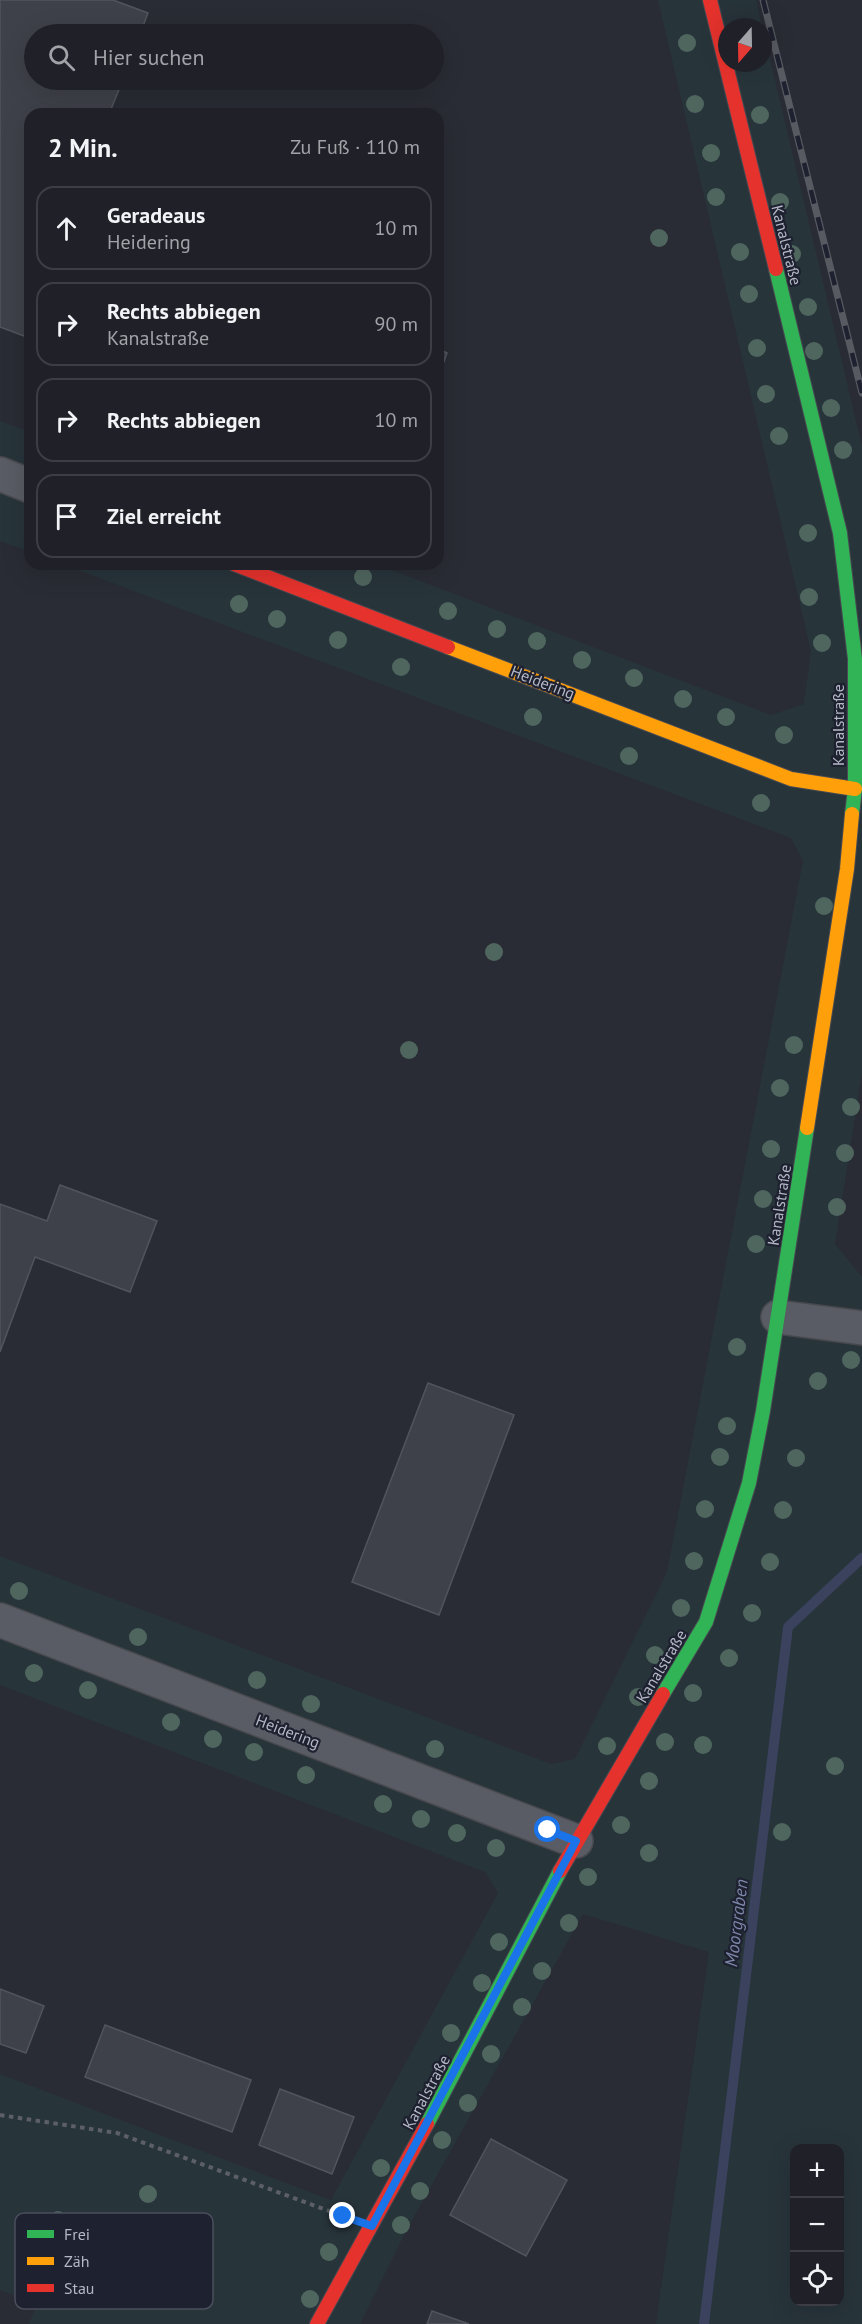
<!DOCTYPE html>
<html lang="de">
<head>
<meta charset="utf-8">
<style>
  body { margin:0; font-family:"PT Sans",sans-serif; background:#282930; color:#f1f3f6 }
  .controls { position:absolute; right:18px; bottom:18px; display:grid; overflow:hidden; border-radius:12px; box-shadow:0 6px 24px #0002 }
  .controls button { width:54px; height:54px; display:grid; place-items:center; padding:0; border:0; border-bottom:2px solid #3d3e45; background:#202128; color:#f1f3f6; font:30px sans-serif }
  .compass { position:absolute; left:718px; top:18px; width:54px; height:54px; border-radius:50%; background:#202128; box-shadow:0 6px 24px #0002; rotate:200deg }
  .stop { position:absolute; width:18px; height:18px; margin:-14px; border:4px solid #1a73e8; border-radius:50%; background:#fff }
  .stop.end { background:#1a73e8; border-color:#fff; box-shadow:0 2px 6px #0008 }
  .list { margin:0; padding:0; list-style:none }
  h2 { display:flex; justify-content:space-between; align-items:center; height:78px; margin:0; padding:0 24px; font-size:26px }
  h2 small { font-size:20px; font-weight:400; color:#a2a3a8 }
  .list li { display:grid; grid-template-columns:39px 1fr auto; gap:18px; align-items:center; box-sizing:border-box; height:84px; margin:0 12px 12px; padding:0 12px; border:2px solid #3d3e45; border-radius:18px }
  .list b { display:block; font-size:22px; white-space:nowrap }
  .list p { margin:0; font-size:20px; white-space:nowrap; color:#a2a3a8 }
  .list em { font-size:20px; font-style:normal; color:#a2a3a8 }
  .icon { flex:none; width:33px; height:33px; fill:none; stroke:currentColor; stroke-width:2; stroke-linecap:round; stroke-linejoin:round }
  .map { position:relative; flex:none; width:862px; height:2324px; overflow:hidden }
  .search { position:absolute; background:#202128; box-shadow:0 6px 24px #0002; left:24px; top:24px; width:420px; height:66px; display:flex; align-items:center; gap:15px; box-sizing:border-box; padding:0 21px; border-radius:33px; color:#a2a3a8; font-size:22px }
  .panel { position:absolute; background:#202128; box-shadow:0 6px 24px #0002; left:24px; top:108px; width:420px; height:462px; border-radius:18px }
  .map>svg:first-child { display:block }
  .green { fill:#27343a; fill-rule:evenodd }
  .lines { fill:none; stroke-linecap:round; stroke-linejoin:round }
  .stream { stroke:#3a425e; stroke-width:10 }
  .building { fill:#3f414a; stroke:#52545d; stroke-width:1.5 }
  .street-casing { stroke:#48494f; stroke-width:36 }
  .fast-casing { stroke:#484952; stroke-width:16 }
  .slow-casing { stroke:#484952; stroke-width:16 }
  .jam-casing { stroke:#484952; stroke-width:16 }
  .path { stroke:#5c5f67; stroke-width:4; stroke-dasharray:4.5 4.5; stroke-linecap:butt }
  .street { stroke:#595c64; stroke-width:33 }
  .fast { stroke:#30b455; stroke-width:14 }
  .slow { stroke:#ff9f0a; stroke-width:14 }
  .jam { stroke:#e5322d; stroke-width:14 }
  .rail-casing { stroke:#575a61; stroke-width:7 }
  .rail { stroke:#1e212f; stroke-width:4.5; stroke-dasharray:14; stroke-linecap:butt }
  .tree { fill:#4f665e }
  .route { stroke:#1a73e8; stroke-width:8 }
  .labels { text-anchor:middle; dominant-baseline:central; stroke-width:4.5; stroke-linejoin:round; paint-order:stroke }
  .street-label { font-size:16px; fill:#b4b7c6; stroke:#1e212f }
  .water-label { font-size:18px; font-style:italic; fill:#7e88ab; stroke:#1e212f }
  .key { fill:#1e212f; stroke:#4b4e5c; stroke-width:1.5 }
  .key-label { font-size:16px; fill:#b4b7c6 }
</style>
</head>
<body>
<div class="map">
<svg width="862" height="2324" viewBox="0 0 862 2324">
  <rect width="100%" height="100%" fill="#2a2c35"/>
  <!-- green -->
  <path class="green" d="M658,0H756L762,27H727V63H763V30L862,446V1073L835,1244L862,1277V2324H656L709,1952L583,1914L407,2229L360,2324H29L37,2304L0,2290V2074L331,2200L498,1893L485,1872L0,1685V1556L551,1764L575,1759L667,1572L803,861L791,838L62,564H376L771,715L804,704L811,651ZM794,2148H840V2302H794Z
    M0,421L30,432V552L0,541Z"/>
  <g class="lines">
    <!-- stream -->
    <path class="stream" d="M704,2324L788,1627L862,1558"/>
  </g>
  <!-- building -->
  <path class="building" d="M0,0H113L148,13L140,34H34V80H123L109,114H30V320L24,336L0,327Z
    M438,349L447,353L438,378Z
    M60,1185L157,1221L130,1292L35,1257L0,1352V1204L47,1221Z
    M428,1383L514,1415L439,1615L352,1582Z
    M0,1989L44,2006L26,2053L0,2044Z
    M105,2025L251,2080L232,2132L85,2077Z
    M280,2089L354,2117L332,2174L259,2145Z
    M491,2139L567,2180L526,2256L450,2215Z
    M432,2311L469,2324H427Z"/>
  <g class="lines">
    <!-- street casing -->
    <g class="street-casing">
      <path id="street" d="M0,474L30,486
        M778,1317L862,1328
        M0,1620L576,1841"/>
    </g>
    <!-- fast casing -->
    <g class="fast-casing">
      <path id="fast" d="M776,269L840,533L855,659V789L852,814
        M663,1694L706,1622L749,1483L763,1411L807,1128
        M427,2124L560,1871"/>
    </g>
    <!-- slow casing -->
    <g class="slow-casing">
      <path id="slow" d="M448,647L791,779L855,789
        M807,1128L847,869L852,814"/>
    </g>
    <!-- jam casing -->
    <g class="jam-casing">
      <path id="jam" d="M710,0L776,269
        M234,564L448,647
        M560,1871L663,1694
        M317,2324L427,2124"/>
    </g>
    <!-- path -->
    <path class="path" d="M0,2115L117,2133L340,2215"/>
    <!-- street -->
    <use href="#street" class="street"/>
    <!-- fast -->
    <use href="#fast" class="fast"/>
    <!-- slow -->
    <use href="#slow" class="slow"/>
    <!-- jam -->
    <use href="#jam" class="jam"/>
    <!-- rail casing -->
    <g class="rail-casing">
      <path id="rail" d="M763,0L862,393"/>
    </g>
    <!-- rail -->
    <use href="#rail" class="rail"/>
  </g>
  <!-- trees -->
  <g class="tree">
    <circle cx="687" cy="43" r="9"/>
    <circle cx="695" cy="104" r="9"/>
    <circle cx="760" cy="115" r="9"/>
    <circle cx="711" cy="153" r="9"/>
    <circle cx="716" cy="197" r="9"/>
    <circle cx="780" cy="202" r="9"/>
    <circle cx="659" cy="238" r="9"/>
    <circle cx="740" cy="252" r="9"/>
    <circle cx="792" cy="254" r="9"/>
    <circle cx="749" cy="294" r="9"/>
    <circle cx="808" cy="307" r="9"/>
    <circle cx="757" cy="348" r="9"/>
    <circle cx="814" cy="351" r="9"/>
    <circle cx="766" cy="394" r="9"/>
    <circle cx="831" cy="408" r="9"/>
    <circle cx="779" cy="436" r="9"/>
    <circle cx="843" cy="450" r="9"/>
    <circle cx="808" cy="533" r="9"/>
    <circle cx="363" cy="577" r="9"/>
    <circle cx="809" cy="597" r="9"/>
    <circle cx="239" cy="604" r="9"/>
    <circle cx="448" cy="611" r="9"/>
    <circle cx="277" cy="619" r="9"/>
    <circle cx="497" cy="629" r="9"/>
    <circle cx="338" cy="640" r="9"/>
    <circle cx="537" cy="641" r="9"/>
    <circle cx="822" cy="643" r="9"/>
    <circle cx="582" cy="660" r="9"/>
    <circle cx="401" cy="667" r="9"/>
    <circle cx="634" cy="678" r="9"/>
    <circle cx="683" cy="699" r="9"/>
    <circle cx="533" cy="717" r="9"/>
    <circle cx="726" cy="717" r="9"/>
    <circle cx="784" cy="735" r="9"/>
    <circle cx="629" cy="756" r="9"/>
    <circle cx="761" cy="803" r="9"/>
    <circle cx="824" cy="906" r="9"/>
    <circle cx="494" cy="952" r="9"/>
    <circle cx="794" cy="1045" r="9"/>
    <circle cx="409" cy="1050" r="9"/>
    <circle cx="780" cy="1088" r="9"/>
    <circle cx="851" cy="1107" r="9"/>
    <circle cx="771" cy="1149" r="9"/>
    <circle cx="845" cy="1153" r="9"/>
    <circle cx="763" cy="1199" r="9"/>
    <circle cx="837" cy="1207" r="9"/>
    <circle cx="756" cy="1244" r="9"/>
    <circle cx="737" cy="1347" r="9"/>
    <circle cx="851" cy="1360" r="9"/>
    <circle cx="818" cy="1381" r="9"/>
    <circle cx="727" cy="1426" r="9"/>
    <circle cx="720" cy="1457" r="9"/>
    <circle cx="796" cy="1458" r="9"/>
    <circle cx="705" cy="1509" r="9"/>
    <circle cx="783" cy="1510" r="9"/>
    <circle cx="694" cy="1561" r="9"/>
    <circle cx="770" cy="1562" r="9"/>
    <circle cx="19" cy="1591" r="9"/>
    <circle cx="681" cy="1608" r="9"/>
    <circle cx="752" cy="1613" r="9"/>
    <circle cx="138" cy="1637" r="9"/>
    <circle cx="655" cy="1655" r="9"/>
    <circle cx="729" cy="1658" r="9"/>
    <circle cx="34" cy="1673" r="9"/>
    <circle cx="257" cy="1680" r="9"/>
    <circle cx="88" cy="1690" r="9"/>
    <circle cx="693" cy="1693" r="9"/>
    <circle cx="638" cy="1697" r="9"/>
    <circle cx="311" cy="1704" r="9"/>
    <circle cx="171" cy="1722" r="9"/>
    <circle cx="213" cy="1739" r="9"/>
    <circle cx="665" cy="1742" r="9"/>
    <circle cx="703" cy="1745" r="9"/>
    <circle cx="607" cy="1746" r="9"/>
    <circle cx="435" cy="1749" r="9"/>
    <circle cx="254" cy="1752" r="9"/>
    <circle cx="835" cy="1766" r="9"/>
    <circle cx="306" cy="1775" r="9"/>
    <circle cx="649" cy="1781" r="9"/>
    <circle cx="383" cy="1804" r="9"/>
    <circle cx="421" cy="1819" r="9"/>
    <circle cx="621" cy="1825" r="9"/>
    <circle cx="782" cy="1832" r="9"/>
    <circle cx="457" cy="1833" r="9"/>
    <circle cx="496" cy="1848" r="9"/>
    <circle cx="649" cy="1853" r="9"/>
    <circle cx="588" cy="1877" r="9"/>
    <circle cx="569" cy="1923" r="9"/>
    <circle cx="499" cy="1942" r="9"/>
    <circle cx="542" cy="1971" r="9"/>
    <circle cx="482" cy="1983" r="9"/>
    <circle cx="522" cy="2007" r="9"/>
    <circle cx="451" cy="2033" r="9"/>
    <circle cx="491" cy="2054" r="9"/>
    <circle cx="468" cy="2103" r="9"/>
    <circle cx="442" cy="2140" r="9"/>
    <circle cx="381" cy="2168" r="9"/>
    <circle cx="420" cy="2191" r="9"/>
    <circle cx="148" cy="2194" r="9"/>
    <circle cx="58" cy="2220" r="9"/>
    <circle cx="401" cy="2225" r="9"/>
    <circle cx="329" cy="2252" r="9"/>
    <circle cx="310" cy="2299" r="9"/>
  </g>
  <g class="lines">
    <!-- route -->
    <path class="route" d="M343,2216L372,2226L576,1841L548,1830"/>
  </g>
  <g class="labels">
    <!-- street labels -->
    <g class="street-label">
      <text transform="translate(787 245) rotate(76)">Kanalstraße</text>
      <text transform="translate(543 682) rotate(21)">Heidering</text>
      <text transform="translate(838 725) rotate(-90)">Kanalstraße</text>
      <text transform="translate(779 1205) rotate(-81)">Kanalstraße</text>
      <text transform="translate(661 1666) rotate(-59)">Kanalstraße</text>
      <text transform="translate(288 1731) rotate(21)">Heidering</text>
      <text transform="translate(426 2092) rotate(-62)">Kanalstraße</text>
    </g>
    <!-- water labels -->
    <g class="water-label">
      <text transform="translate(736 1923) rotate(-83)">Moorgraben</text>
    </g>
  </g>
  <!-- legend -->
  <rect x="15" y="2213" width="198" height="96" rx="9" class="key"/>
  <rect x="27" y="2230" width="27" height="8" fill="#30b455"/>
  <rect x="27" y="2257" width="27" height="8" fill="#ff9f0a"/>
  <rect x="27" y="2284" width="27" height="8" fill="#e5322d"/>
  <g class="key-label">
    <text x="64" y="2240">Frei</text>
    <text x="64" y="2267">Zäh</text>
    <text x="64" y="2294">Stau</text>
  </g>
</svg>
<div class="controls">
<button>+</button>
<button>−</button>
<button><svg class="icon" aria-label="locate" viewBox="0 0 24 24"><circle cx="12" cy="12" r="6"/><path d="M12 2v4M12 18v4M2 12h4M18 12h4"/></svg></button>
</div>
<svg class="compass" viewBox="-18 -18 36 36"><path d="M0-13l5 13h-10z" fill="#e53935"/><path d="M0 13l5-13h-10z" fill="#a2a3a8"/></svg>
<div class="stop" style="left:548px;top:1830px"></div>
<div class="stop end" style="left:343px;top:2216px"></div>
<div class="search"><svg class="icon" aria-label="search" viewBox="0 0 24 24"><circle cx="10" cy="10" r="6"/><path d="M15 15l6 6"/></svg>Hier suchen</div>
<section class="panel">
<h2>2 Min.<small>Zu Fuß · 110 m</small></h2>
<ul class="list">
<li><svg class="icon" aria-label="ahead" viewBox="0 0 24 24"><path d="M12 20V5M6 11l6-6 6 6"/></svg><div><b>Geradeaus</b><p>Heidering</p></div><em>10 m</em></li>
<li><svg class="icon" aria-label="right" viewBox="0 0 24 24"><path d="M7 20v-9h11M14 6l5 5-5 5"/></svg><div><b>Rechts abbiegen</b><p>Kanalstraße</p></div><em>90 m</em></li>
<li><svg class="icon" aria-label="right" viewBox="0 0 24 24"><path d="M7 20v-9h11M14 6l5 5-5 5"/></svg><div><b>Rechts abbiegen</b></div><em>10 m</em></li>
<li><svg class="icon" aria-label="arrive" viewBox="0 0 24 24"><path d="M6 21V4h12l-3 4 3 4H6"/></svg><div><b>Ziel erreicht</b></div></li>
</ul>
</section>
</div>
</body>
</html>
